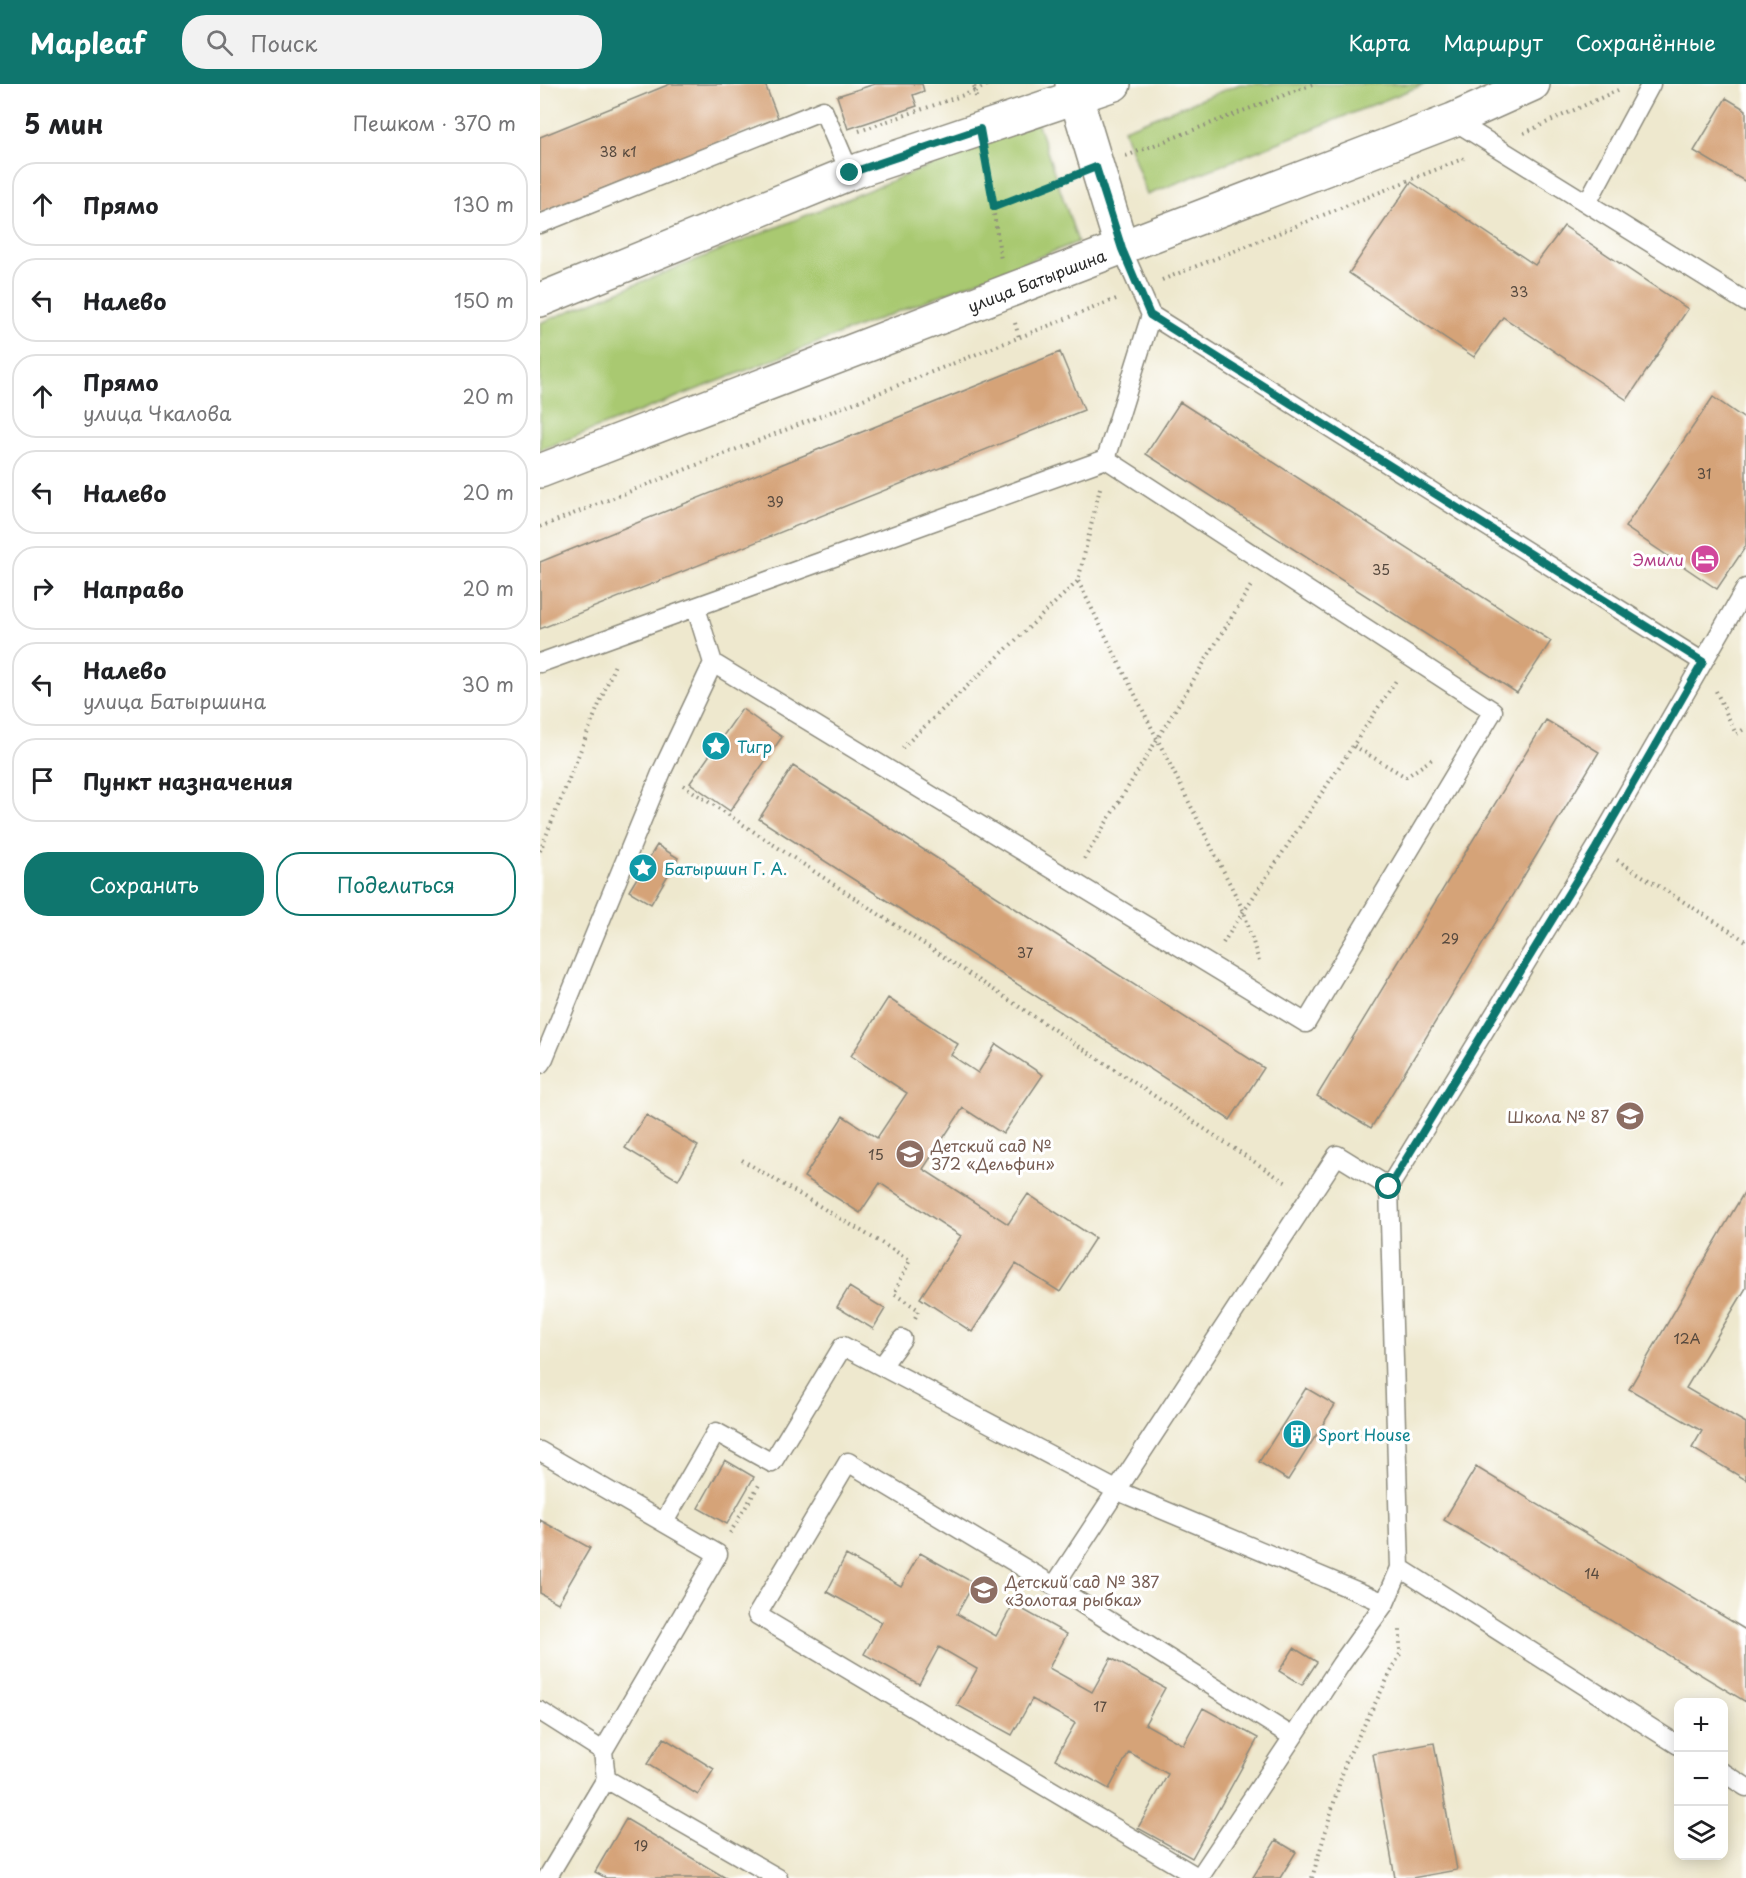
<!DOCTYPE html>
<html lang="ru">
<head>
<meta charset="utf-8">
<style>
  body { margin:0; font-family:"Playpen Sans",sans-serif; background:#f2f2f2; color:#202124 }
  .controls { position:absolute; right:18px; bottom:18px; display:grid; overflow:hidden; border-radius:12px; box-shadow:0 3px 15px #0003 }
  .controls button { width:54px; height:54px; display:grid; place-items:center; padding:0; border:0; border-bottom:2px solid #e0e0e0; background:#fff; color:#202124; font:30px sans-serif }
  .stop { position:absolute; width:18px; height:18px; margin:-14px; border:4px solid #0f766e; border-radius:50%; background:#fff }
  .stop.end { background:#0f766e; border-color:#fff; box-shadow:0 2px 6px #0008 }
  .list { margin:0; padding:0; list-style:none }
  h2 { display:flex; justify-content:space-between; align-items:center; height:78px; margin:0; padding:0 24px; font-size:26px }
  h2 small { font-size:20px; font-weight:400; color:#757577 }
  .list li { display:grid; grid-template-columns:39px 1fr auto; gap:18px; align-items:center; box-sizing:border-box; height:84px; margin:0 12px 12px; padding:0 12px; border:2px solid #e0e0e0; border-radius:24px }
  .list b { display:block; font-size:22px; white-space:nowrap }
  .list p { margin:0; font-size:20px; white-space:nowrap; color:#757577 }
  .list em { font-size:20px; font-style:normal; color:#757577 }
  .actions { display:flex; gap:12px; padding:18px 24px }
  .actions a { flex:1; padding:14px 0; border:2px solid #0f766e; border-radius:24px; text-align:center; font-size:21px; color:#0f766e }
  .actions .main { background:#0f766e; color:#fff }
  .icon { flex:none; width:33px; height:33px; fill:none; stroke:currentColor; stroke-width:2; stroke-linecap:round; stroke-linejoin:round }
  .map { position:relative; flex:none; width:1206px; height:1794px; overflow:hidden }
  header { display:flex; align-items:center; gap:36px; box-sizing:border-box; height:84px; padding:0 30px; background:#0f766e; color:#fff }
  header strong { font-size:28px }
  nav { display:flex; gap:33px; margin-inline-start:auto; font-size:21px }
  .search { width:420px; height:54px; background:#f2f2f2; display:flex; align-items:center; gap:15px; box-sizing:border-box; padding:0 21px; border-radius:24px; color:#757577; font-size:22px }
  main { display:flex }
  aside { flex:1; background:#fff }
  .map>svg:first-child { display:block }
  .green { fill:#a9c971; stroke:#6a7a4e; stroke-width:1.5 }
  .building { fill:#d5a378 }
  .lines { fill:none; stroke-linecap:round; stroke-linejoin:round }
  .service-casing { stroke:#8c8a7c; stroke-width:21 }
  .minor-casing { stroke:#8c8a7c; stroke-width:36 }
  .tertiary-casing { stroke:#8c8a7c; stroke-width:36 }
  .path { stroke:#8c8a7c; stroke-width:4; stroke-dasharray:1.5 4.5; stroke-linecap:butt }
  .service { stroke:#fff; stroke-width:18 }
  .minor { stroke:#fff; stroke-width:33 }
  .tertiary { stroke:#fff; stroke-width:33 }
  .route { stroke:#0f766e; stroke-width:8 }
  .labels { text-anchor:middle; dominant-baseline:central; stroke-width:6; stroke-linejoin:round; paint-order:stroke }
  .number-label { font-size:14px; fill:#56493e }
  .street-label { font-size:16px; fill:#2b2b2b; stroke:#fff }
  .hotel-label { font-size:16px; fill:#b23c85; stroke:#fff; text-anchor:end }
  .culture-label { font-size:16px; fill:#0d838f; stroke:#fff; text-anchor:start }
  .education-label { font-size:16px; fill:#785e54; stroke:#fff; text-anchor:start }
</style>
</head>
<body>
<header>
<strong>Mapleaf</strong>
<div class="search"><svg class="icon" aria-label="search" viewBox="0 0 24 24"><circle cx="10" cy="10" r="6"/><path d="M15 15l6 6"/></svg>Поиск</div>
<nav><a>Карта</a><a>Маршрут</a><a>Сохранённые</a></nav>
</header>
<main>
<aside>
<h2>5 мин<small>Пешком · 370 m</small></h2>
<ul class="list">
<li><svg class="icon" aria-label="ahead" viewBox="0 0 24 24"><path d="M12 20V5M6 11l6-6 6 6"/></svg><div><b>Прямо</b></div><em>130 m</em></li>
<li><svg class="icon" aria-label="left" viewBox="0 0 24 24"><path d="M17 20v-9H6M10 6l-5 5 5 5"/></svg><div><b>Налево</b></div><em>150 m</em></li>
<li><svg class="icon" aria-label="ahead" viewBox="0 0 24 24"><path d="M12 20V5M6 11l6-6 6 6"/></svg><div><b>Прямо</b><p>улица Чкалова</p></div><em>20 m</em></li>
<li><svg class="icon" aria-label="left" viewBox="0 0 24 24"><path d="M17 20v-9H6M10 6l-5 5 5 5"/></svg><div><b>Налево</b></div><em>20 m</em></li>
<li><svg class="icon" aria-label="right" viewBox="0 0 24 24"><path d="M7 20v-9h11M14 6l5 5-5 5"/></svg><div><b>Направо</b></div><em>20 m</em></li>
<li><svg class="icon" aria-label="left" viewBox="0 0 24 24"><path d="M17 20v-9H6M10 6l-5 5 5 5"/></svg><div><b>Налево</b><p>улица Батыршина</p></div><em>30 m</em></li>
<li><svg class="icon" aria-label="arrive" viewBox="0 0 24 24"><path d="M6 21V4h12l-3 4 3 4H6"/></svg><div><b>Пункт назначения</b></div></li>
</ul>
<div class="actions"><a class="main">Сохранить</a><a>Поделиться</a></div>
</aside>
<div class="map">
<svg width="1206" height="1794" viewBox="0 0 1206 1794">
  <rect width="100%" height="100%" fill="#fff"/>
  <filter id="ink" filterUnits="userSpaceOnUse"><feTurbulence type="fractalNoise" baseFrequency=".0167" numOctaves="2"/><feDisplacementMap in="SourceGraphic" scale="12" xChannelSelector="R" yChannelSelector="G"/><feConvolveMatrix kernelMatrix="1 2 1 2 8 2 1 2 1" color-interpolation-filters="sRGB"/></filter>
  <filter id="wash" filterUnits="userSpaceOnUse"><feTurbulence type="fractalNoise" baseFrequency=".008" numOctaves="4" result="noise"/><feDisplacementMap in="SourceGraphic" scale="24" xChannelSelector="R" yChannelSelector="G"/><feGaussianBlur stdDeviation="1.35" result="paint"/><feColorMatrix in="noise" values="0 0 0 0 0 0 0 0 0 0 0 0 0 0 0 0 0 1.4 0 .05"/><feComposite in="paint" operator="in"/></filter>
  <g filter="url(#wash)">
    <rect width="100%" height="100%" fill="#eee8ce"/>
    <!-- green -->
    <path class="green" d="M700,0H885L607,111L584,45Z
      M497,38L538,158L0,366V239Z"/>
    <g id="blocks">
      <!-- building -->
      <path class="building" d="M130,0H225L238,34L0,130V53Z
        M335,0H382L384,7L373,11L377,22L308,45L297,12Z
        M1186,14L1206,26V98L1154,67Z
        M871,98L995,181L1024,142L1148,225L1087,316L963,233L934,273L809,189Z
        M520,268L544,326L0,545V478Z
        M1173,313L1206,336V462L1177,505L1085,443Z
        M640,318L1011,557L977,609L606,370Z
        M202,625L242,653L190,727L150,699Z
        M1006,636L1059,668L831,1044L777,1012Z
        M253,682L724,984L690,1036L219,735Z
        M117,761L138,774L111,820L89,807Z
        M348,914L418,960L411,971L438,989L456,960L503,991L463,1050L423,1024L383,1085L468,1140L488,1110L555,1154L520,1208L476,1180L432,1248L380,1214L421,1152L340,1099L320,1129L264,1093L303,1032L337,1054L367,1009L311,972Z
        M106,1031L158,1062L138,1096L85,1064Z
        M1206,1105V1204L1146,1304L1206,1339V1396L1152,1364L1162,1347L1089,1305Z
        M309,1203L345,1225L333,1245L297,1223Z
        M766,1304L795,1321L748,1396L719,1378Z
        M185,1376L214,1393L187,1440L158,1424Z
        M936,1383L1206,1546V1618L904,1436Z
        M0,1436L50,1464L18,1519L0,1509Z
        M380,1469L434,1499L417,1530L456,1552L473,1520L527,1550L509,1584L552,1608L571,1574L625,1604L605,1640L643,1661L663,1624L718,1654L652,1774L598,1744L628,1690L589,1668L569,1705L515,1675L535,1639L492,1615L472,1651L417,1621L437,1585L399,1563L379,1600L324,1570L342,1538L287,1508L306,1471L361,1502Z
        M754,1564L777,1578L762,1601L739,1587Z
        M124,1654L174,1685L158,1711L107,1680Z
        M894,1659L917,1786L872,1794H855L833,1670Z
        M86,1735L186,1794H66L55,1788Z
        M736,1756L756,1768L740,1794H716L713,1793Z"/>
    </g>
  </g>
  <g filter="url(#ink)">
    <use href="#blocks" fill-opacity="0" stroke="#8c8a7c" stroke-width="1.5"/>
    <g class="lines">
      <!-- service casing -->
      <g class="service-casing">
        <path id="service" d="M913,36L1206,218
          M1047,119L1111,0
          M0,140L283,26L310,89
          M611,231L1163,578L1056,764L849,1103L860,1484L1138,1661
          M566,375L611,231L582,165
          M1163,578L1206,504
          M0,579L566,375L953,627L766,939L173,579L156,524
          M0,980L4,974L122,687L173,579
          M342,1282L362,1255
          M0,1367L178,1470L63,1667
          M124,1438L176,1348L232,1379L303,1262L578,1407L845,1519L860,1484
          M514,1502L308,1378L217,1531L659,1794L753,1653
          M845,1519L801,1580L753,1653L514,1502L797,1071L849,1103
          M0,1627L63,1667L66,1695L7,1794
          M1184,1689L1206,1703
          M66,1695L238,1794"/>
      </g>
      <!-- minor casing -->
      <g class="minor-casing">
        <path id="minor" d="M532,0L582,165"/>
      </g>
      <!-- tertiary casing -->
      <g class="tertiary-casing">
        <g id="tertiary">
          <path d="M0,216L310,89L574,0"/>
          <path id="s1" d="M0,387L913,36L993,0"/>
        </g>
      </g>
      <!-- path -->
      <path class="path" d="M436,13L435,7L449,0
        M319,47L435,7L434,0
        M984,49L1078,6
        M586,72L773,0
        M446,77L461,176
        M454,123L528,94
        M622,196L927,73
        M475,239L479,253
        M560,404L538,497L704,828L720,881
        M0,443L576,215
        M1176,607L1196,650L1206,644
        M814,662L866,693L895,673
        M362,664L538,497
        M143,701L748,1100
        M0,767L76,578
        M544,775L712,500
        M1077,776L1206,857
        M683,859L857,595
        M202,1076L370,1176L354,1210L379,1226L374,1236
        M190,1449L219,1401
        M772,1794L806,1677L860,1570V1542"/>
      <!-- service -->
      <use href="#service" class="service"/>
      <!-- minor -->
      <use href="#minor" class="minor"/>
      <!-- tertiary -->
      <use href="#tertiary" class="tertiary"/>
    </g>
  </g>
  <g class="lines" filter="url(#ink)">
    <!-- route -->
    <path class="route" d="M310,89L440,45L454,123L556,83L582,165L610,231L1163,578L1056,764L849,1103"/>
  </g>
  <!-- icons -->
  <defs>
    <g id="hotel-disc" transform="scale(1.5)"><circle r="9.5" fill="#d1479c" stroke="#fff"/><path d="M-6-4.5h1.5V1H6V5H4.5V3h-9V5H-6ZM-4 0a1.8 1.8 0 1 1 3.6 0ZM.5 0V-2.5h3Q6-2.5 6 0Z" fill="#fff"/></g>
    <g id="sight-disc" transform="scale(1.5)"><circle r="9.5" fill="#0f9aa8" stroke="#fff"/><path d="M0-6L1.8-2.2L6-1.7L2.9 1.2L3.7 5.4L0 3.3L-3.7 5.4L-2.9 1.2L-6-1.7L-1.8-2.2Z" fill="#fff"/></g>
    <g id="school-disc" transform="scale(1.5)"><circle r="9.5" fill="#8d6e63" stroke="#fff"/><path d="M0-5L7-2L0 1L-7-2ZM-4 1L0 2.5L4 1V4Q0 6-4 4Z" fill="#fff"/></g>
    <g id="building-disc" transform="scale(1.5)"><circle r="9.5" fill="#0f9aa8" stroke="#fff"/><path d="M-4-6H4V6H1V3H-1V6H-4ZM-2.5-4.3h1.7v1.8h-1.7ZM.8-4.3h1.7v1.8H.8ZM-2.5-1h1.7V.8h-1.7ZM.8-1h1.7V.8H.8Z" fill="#fff"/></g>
  </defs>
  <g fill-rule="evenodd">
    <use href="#hotel-disc" x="1165" y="475"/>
    <use href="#sight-disc" x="176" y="662"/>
    <use href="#sight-disc" x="103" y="784"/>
    <use href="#school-disc" x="1090" y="1032"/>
    <use href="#school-disc" x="370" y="1070"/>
    <use href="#building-disc" x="757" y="1350"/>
    <use href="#school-disc" x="444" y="1506"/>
  </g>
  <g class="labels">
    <!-- number labels -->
    <g class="number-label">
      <text x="78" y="67">38 к1</text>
      <text x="979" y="207">33</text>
      <text x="1164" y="389">31</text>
      <text x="235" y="417">39</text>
      <text x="841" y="485">35</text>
      <text x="910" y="854">29</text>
      <text x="485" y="868">37</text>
      <text x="336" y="1070">15</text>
      <text x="1147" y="1254">12А</text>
      <text x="1052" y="1489">14</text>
      <text x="560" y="1622">17</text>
      <text x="101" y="1761">19</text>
    </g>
    <!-- street labels -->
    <g class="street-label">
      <text stroke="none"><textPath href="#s1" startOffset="532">улица Батыршина</textPath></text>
    </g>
    <!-- hotel labels -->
    <g class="hotel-label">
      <text x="1144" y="475">Эмили</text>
    </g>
    <!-- culture labels -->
    <g class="culture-label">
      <text x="197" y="662">Тигр</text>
      <text x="124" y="784">Батыршин Г. А.</text>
      <text x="778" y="1350">Sport House</text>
    </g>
    <!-- education labels -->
    <g class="education-label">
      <text x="1069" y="1032" text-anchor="end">Школа № 87</text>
      <text x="391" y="1061">Детский сад №<tspan x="391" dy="18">372 «Дельфин»</tspan></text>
      <text x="465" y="1497">Детский сад № 387<tspan x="465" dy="18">«Золотая рыбка»</tspan></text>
    </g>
  </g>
</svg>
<div class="controls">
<button>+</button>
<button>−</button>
<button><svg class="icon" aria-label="layers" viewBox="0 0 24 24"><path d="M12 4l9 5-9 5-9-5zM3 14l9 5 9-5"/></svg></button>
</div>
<div class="stop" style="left:849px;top:1103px"></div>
<div class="stop end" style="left:310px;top:89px"></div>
</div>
</main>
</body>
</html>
